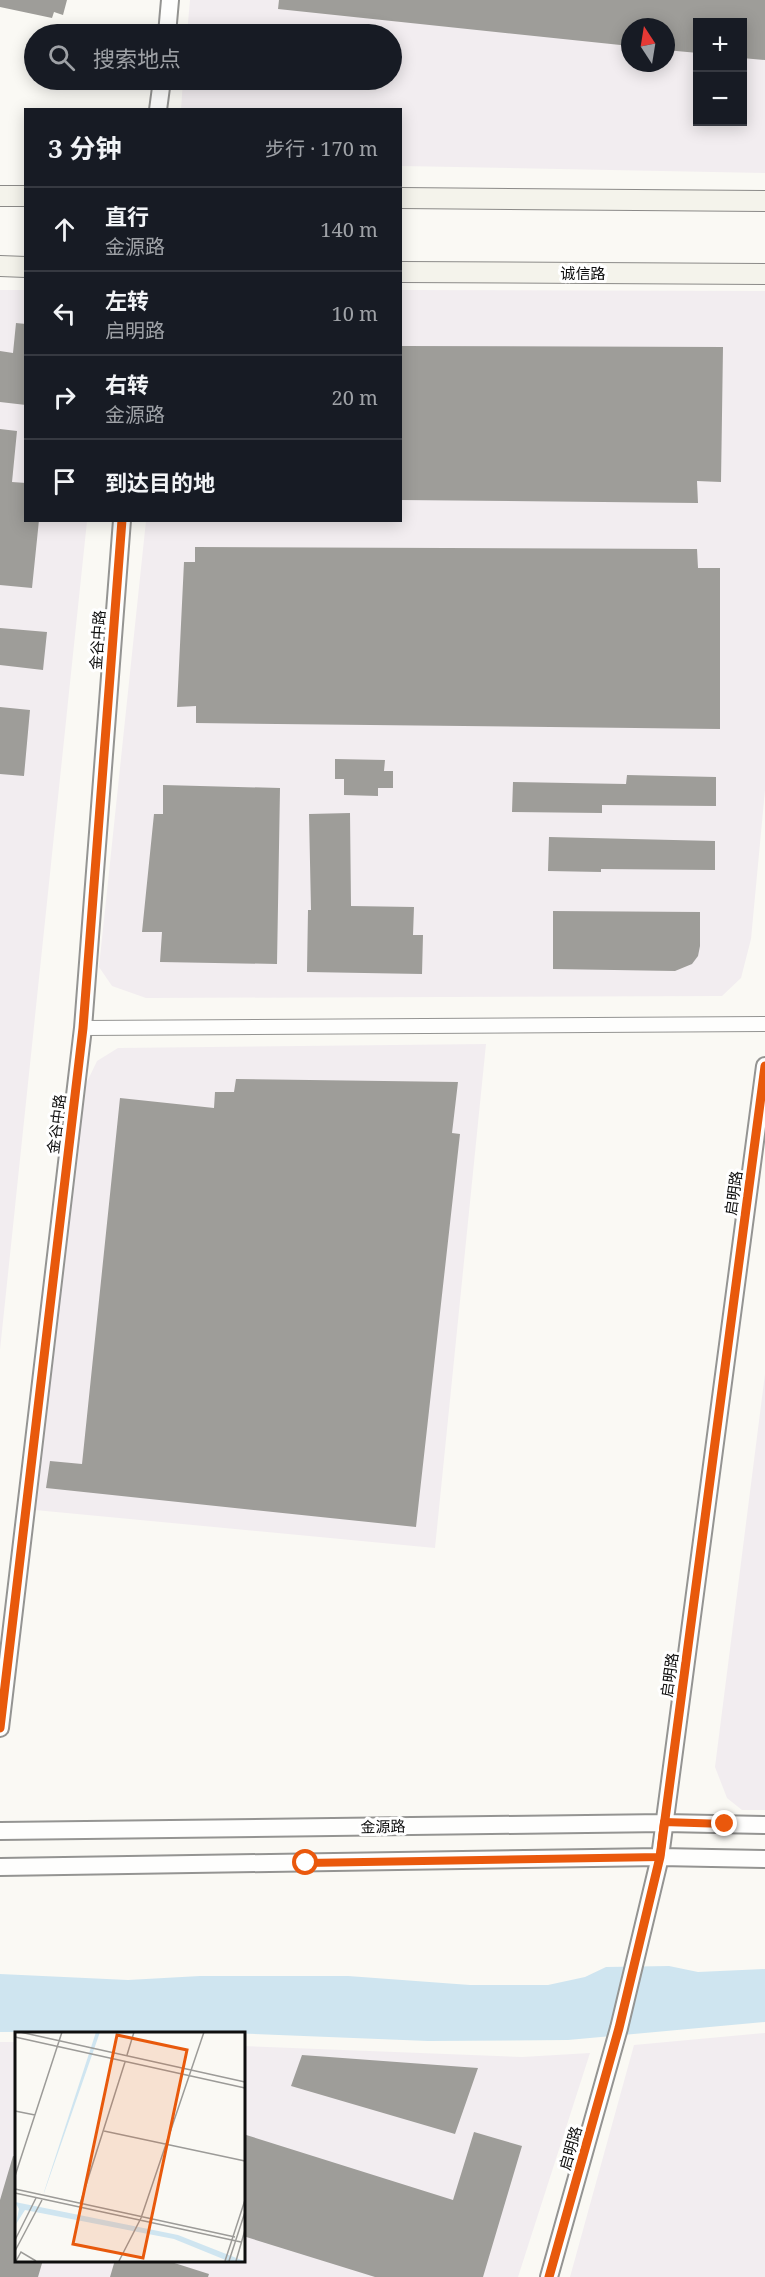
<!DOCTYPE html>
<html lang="zh">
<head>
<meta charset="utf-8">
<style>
  body { margin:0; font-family:"Noto Serif","Noto Sans SC",serif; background:#242831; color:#f1f3f6 }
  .controls { position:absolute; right:18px; top:18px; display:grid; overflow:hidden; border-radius:0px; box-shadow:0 3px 15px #0003 }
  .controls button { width:54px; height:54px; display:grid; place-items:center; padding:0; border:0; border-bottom:2px solid #363941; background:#171b24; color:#f1f3f6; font:30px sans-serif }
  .compass { position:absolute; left:621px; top:18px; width:54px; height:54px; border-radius:50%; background:#171b24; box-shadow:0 3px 15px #0003; rotate:348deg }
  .stop { position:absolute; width:18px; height:18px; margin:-14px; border:4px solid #ea580c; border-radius:50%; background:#fff }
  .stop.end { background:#ea580c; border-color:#fff; box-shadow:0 2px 6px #0008 }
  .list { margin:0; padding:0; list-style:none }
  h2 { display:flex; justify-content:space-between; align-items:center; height:78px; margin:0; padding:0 24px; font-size:26px }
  h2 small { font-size:20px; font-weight:400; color:#9ea1a6 }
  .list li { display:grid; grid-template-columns:39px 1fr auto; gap:18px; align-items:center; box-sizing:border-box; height:84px; padding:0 24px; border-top:2px solid #363941 }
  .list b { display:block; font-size:22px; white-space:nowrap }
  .list p { margin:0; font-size:20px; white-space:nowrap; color:#9ea1a6 }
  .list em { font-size:20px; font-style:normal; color:#9ea1a6 }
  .icon { flex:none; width:33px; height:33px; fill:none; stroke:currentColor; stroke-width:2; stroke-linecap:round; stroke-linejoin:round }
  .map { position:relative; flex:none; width:765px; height:2277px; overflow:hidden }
  .search { position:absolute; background:#171b24; box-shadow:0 3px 15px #0003; left:24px; top:24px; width:378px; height:66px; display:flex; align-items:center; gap:15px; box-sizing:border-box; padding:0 21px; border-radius:33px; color:#9ea1a6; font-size:22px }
  .panel { position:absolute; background:#171b24; box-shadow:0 3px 15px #0003; left:24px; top:108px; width:378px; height:414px; border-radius:0px }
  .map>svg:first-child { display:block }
  .industrial { fill:#f2edf0; fill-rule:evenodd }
  .water { fill:#cfe5f0 }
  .building { fill:#9e9d99 }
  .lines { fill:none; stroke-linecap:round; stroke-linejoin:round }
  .minor-casing { stroke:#949492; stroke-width:16 }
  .tertiary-casing { stroke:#949492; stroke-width:20 }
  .secondary-casing { stroke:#8b8a88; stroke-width:22 }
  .minor { stroke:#fefefd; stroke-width:14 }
  .tertiary { stroke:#fefefd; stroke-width:16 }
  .secondary { stroke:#f4f3eb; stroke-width:20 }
  .cycleway-casing { stroke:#fff; stroke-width:13 }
  .cycleway { stroke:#e8590c; stroke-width:9 }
  .route { stroke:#ea580c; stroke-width:8 }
  .labels { text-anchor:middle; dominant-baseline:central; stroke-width:6; stroke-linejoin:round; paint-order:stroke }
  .street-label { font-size:15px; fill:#0e0e0e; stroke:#fff }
  .inset-road { fill:none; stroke:#9c9b98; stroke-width:1.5 }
  .view { fill:#e8590c; fill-opacity:0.15; stroke:#e8590c; stroke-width:3 }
  .inset-edge { fill:none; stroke:#0e0e0e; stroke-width:3 }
</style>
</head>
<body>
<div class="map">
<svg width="765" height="2277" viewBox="0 0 765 2277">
  <rect width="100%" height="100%" fill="#faf9f4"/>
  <!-- industrial -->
  <path class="industrial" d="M190,0H765V173L401,166L400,110H181L183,80H392V34H187ZM698,22H742V122H698ZM630,27H666V63H630Z
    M0,290H25L26,520L87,521L0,1350Z
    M401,290L765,291V790L751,939L741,978L722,996L146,998L112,986L99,967L146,521L400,520Z
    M486,1044L435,1548L35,1510L85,1086L97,1061L118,1048Z
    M765,1374V1810H742L727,1798L715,1767Z
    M765,2033V2277H570L634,2045Z
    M0,2042H16V2260H243V2046L522,2057L590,2053L518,2277H0Z"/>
  <!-- water -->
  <path class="water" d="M669,1966L698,1972L765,1969V2022L568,2040L428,2041L178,2031L0,2032V1974L128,1980L200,1976H348L470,1985H548L585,1977L606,1967Z"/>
  <!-- building -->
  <path class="building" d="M0,0H67L63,15L54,12L52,18L0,7Z
    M279,0H765V60L742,58V22H698V53L666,50V27H630V46L278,9Z
    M16,323L26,324V405L0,402V351L13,353Z
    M400,346L723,347L721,482L697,481L698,503L400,500Z
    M0,429L17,431L12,482L26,483V520H39L32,588L0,585Z
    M195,547L697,549L698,568H720V729L196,723V706L177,707L184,562H195Z
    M0,628L47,632L43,670L0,665Z
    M0,707L30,710L24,776L0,774Z
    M335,759L385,760L384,771H393V788H378V796L344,795V779H335Z
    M627,775L716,777V806L602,805V813L512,812L513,782L626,784Z
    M163,785L280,788L277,964L160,962L162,932H142L154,814H163Z
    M350,813L351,906L414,907L413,935H423L422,974L307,972L308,910H311L309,814Z
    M549,837L715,841V870L601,869V872L548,871Z
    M553,911L700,912V946L698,956L692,964L675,971L553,969Z
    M236,1079L458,1082L452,1133L460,1134L416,1527L46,1488L50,1461L82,1464L120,1098L214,1108L215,1092H234Z
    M302,2055L478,2068L455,2134L291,2086Z
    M474,2132L522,2146L483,2277H375L243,2236V2134L453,2200Z
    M13,2156L16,2157V2260H43L38,2277H0V2200Z
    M115,2260H165L209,2274L208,2277H110Z"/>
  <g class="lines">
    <!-- minor casing -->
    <g class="minor-casing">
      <path id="minor" d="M83,1028L765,1024"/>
    </g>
    <!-- tertiary casing -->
    <g class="tertiary-casing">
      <path id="tertiary" d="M167,34L170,0
        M158,110L162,80
        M0,1728L83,1028L122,520
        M0,1831L665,1823L765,1825
        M0,1867L660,1857L765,1859
        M549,2277L619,2028L660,1857L765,1066"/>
    </g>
    <!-- secondary casing -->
    <g class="secondary-casing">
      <path id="secondary" d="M0,196H26
        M400,198L765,201
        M0,266L26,267
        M400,272L765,274"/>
    </g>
    <!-- minor -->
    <use href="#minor" class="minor"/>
    <!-- tertiary -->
    <use href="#tertiary" class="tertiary"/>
    <!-- secondary -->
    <use href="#secondary" class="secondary"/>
    <!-- cycleway casing -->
    <g class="cycleway-casing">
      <path id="cycleway" d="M0,1728L83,1028L122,520
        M549,2277L619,2028L660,1857L765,1066"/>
    </g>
    <!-- cycleway -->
    <use href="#cycleway" class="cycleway"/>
  </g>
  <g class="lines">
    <!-- route -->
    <path class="route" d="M306,1863L660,1857L664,1822L725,1824"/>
  </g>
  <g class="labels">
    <!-- street labels -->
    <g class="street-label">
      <text x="583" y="273">诚信路</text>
      <text transform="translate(97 640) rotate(-86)">金谷中路</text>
      <text transform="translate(56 1124) rotate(-83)">金谷中路</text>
      <text transform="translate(733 1193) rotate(-82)">启明路</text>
      <text transform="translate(669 1675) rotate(-82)">启明路</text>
      <text transform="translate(383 1826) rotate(-1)">金源路</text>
      <text transform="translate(570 2148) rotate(-74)">启明路</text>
    </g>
  </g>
  <!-- overview -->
  <g transform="translate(15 2032)">
    <rect width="230" height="230" fill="#faf9f4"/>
    <path d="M81,0H85L29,161V160ZM0,170L163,203L229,229H213L159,207L10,178L1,192L4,177Z" fill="#cfe5f0"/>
    <path class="inset-road" d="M5,0L230,50M0,5L230,56M112,23L119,0M0,79L20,83M89,99L230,129M0,144L47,0M0,157L220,205M0,161L226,210M65,172L110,30M0,208L21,166M0,219L27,168M1,229L6,220L21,229M104,229L126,186L189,0M210,229L230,168M214,229L230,180M221,229L230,198"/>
    <path class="view" d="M102,3L172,18L128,226L58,212Z"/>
    <rect width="230" height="230" class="inset-edge"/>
  </g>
</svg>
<div class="controls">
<button>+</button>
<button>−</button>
</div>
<svg class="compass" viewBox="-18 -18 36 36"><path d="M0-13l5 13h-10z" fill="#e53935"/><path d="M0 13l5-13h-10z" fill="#9ea1a6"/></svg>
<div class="stop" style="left:306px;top:1863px"></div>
<div class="stop end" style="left:725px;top:1824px"></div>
<div class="search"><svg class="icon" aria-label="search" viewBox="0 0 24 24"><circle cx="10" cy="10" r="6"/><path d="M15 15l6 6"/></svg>搜索地点</div>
<section class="panel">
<h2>3 分钟<small>步行 · 170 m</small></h2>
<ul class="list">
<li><svg class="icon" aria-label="ahead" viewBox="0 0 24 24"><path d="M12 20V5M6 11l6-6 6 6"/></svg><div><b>直行</b><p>金源路</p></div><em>140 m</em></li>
<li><svg class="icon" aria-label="left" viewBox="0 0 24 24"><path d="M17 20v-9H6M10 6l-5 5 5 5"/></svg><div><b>左转</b><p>启明路</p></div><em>10 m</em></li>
<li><svg class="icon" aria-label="right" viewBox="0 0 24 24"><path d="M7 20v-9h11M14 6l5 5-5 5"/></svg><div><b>右转</b><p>金源路</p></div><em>20 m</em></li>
<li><svg class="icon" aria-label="arrive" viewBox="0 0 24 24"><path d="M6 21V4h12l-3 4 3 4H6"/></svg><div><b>到达目的地</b></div></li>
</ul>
</section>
</div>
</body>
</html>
